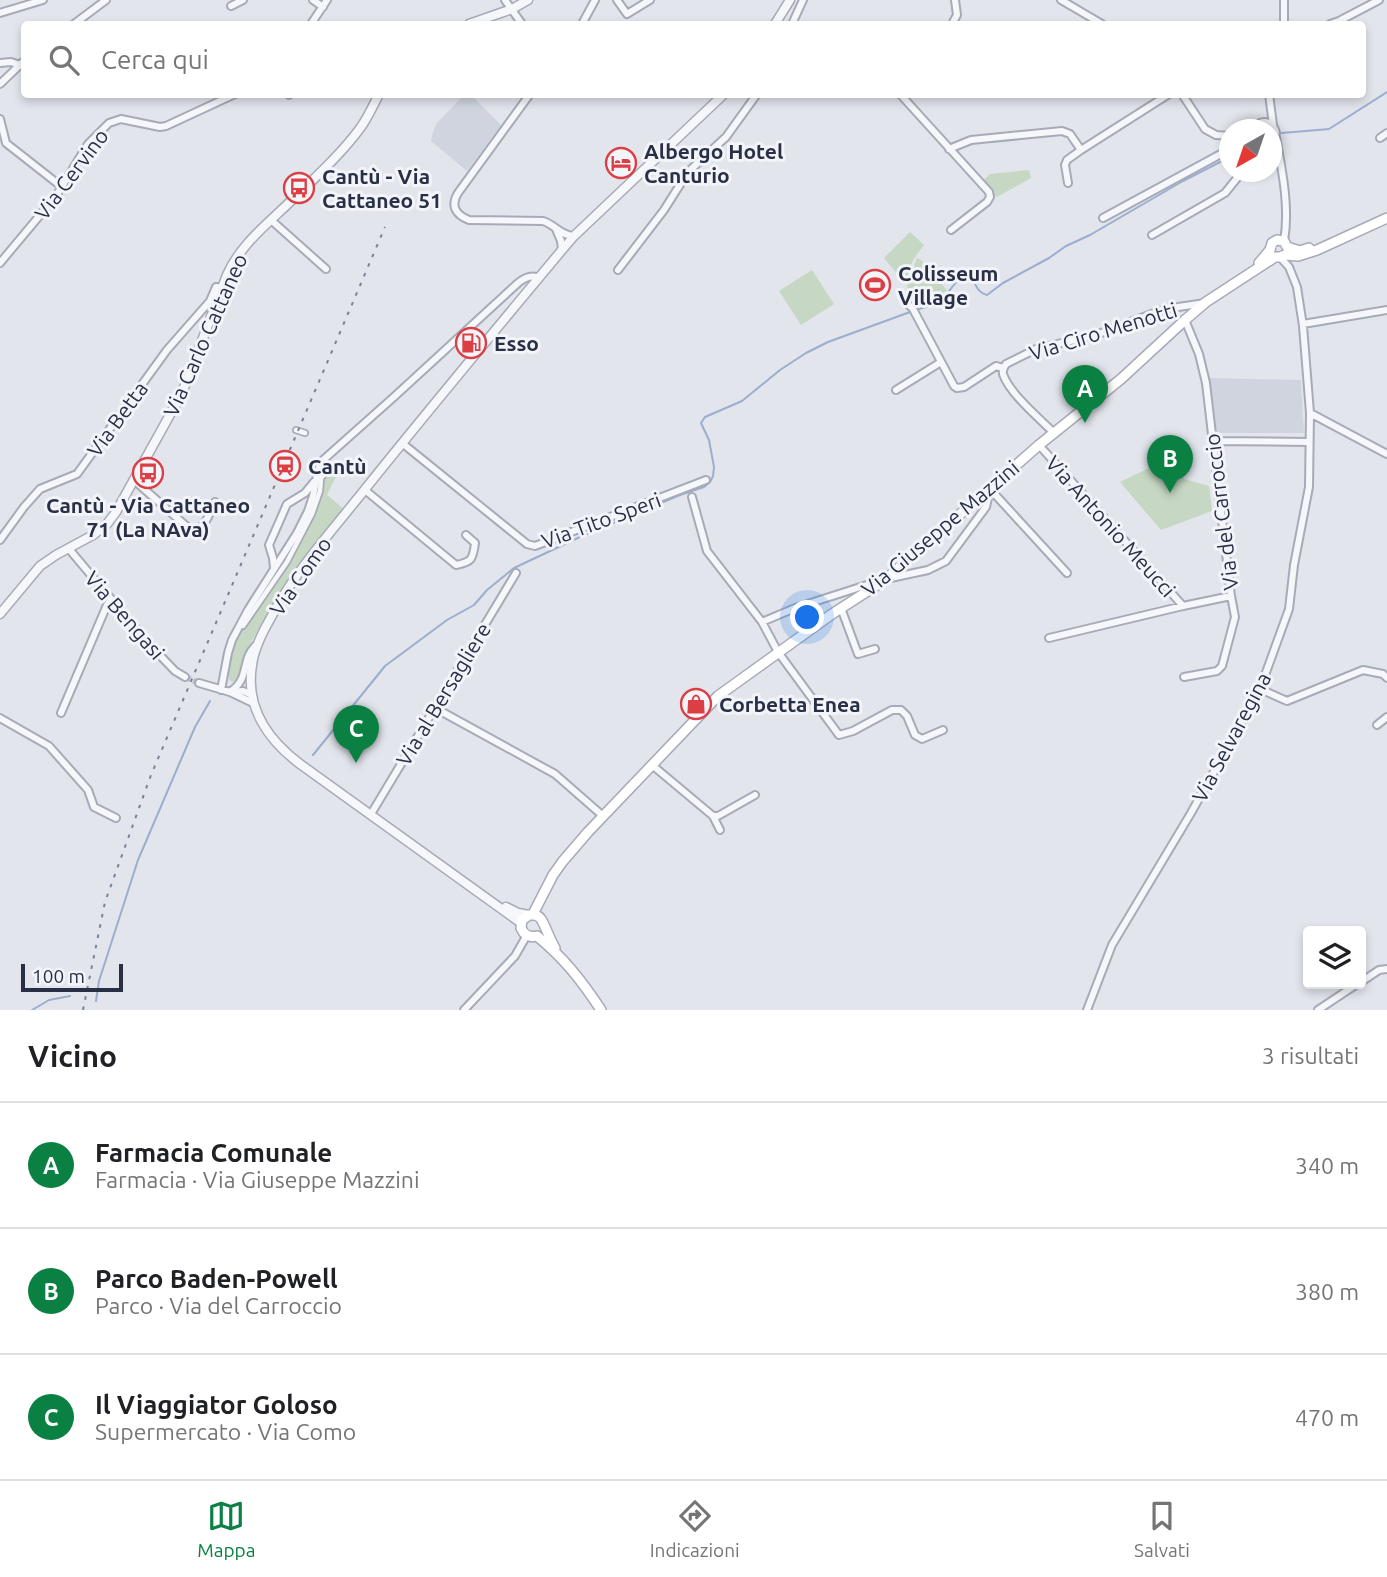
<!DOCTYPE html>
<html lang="it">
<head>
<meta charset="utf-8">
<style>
  body { margin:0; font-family:Ubuntu,sans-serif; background:#f6f6f6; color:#202124 }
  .controls { position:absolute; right:21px; bottom:21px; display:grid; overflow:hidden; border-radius:7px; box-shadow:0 4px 10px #0003 }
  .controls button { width:63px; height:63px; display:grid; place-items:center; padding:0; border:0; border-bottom:2px solid #e0e0e0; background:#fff; color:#202124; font:35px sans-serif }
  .compass { position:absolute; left:1219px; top:119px; width:63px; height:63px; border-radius:50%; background:#fff; box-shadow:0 4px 10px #0003; rotate:220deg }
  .scale { position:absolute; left:21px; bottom:18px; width:102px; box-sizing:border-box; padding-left:7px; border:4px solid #293046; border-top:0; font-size:19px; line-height:24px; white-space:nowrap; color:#293046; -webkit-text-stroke:5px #f3f4f9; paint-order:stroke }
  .you { position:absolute; left:808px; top:618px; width:24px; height:24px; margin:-18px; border:5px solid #fff; border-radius:50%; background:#1a73e8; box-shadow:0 0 0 10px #1a73e833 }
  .badge { display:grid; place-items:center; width:46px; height:46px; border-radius:50%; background:#0b8043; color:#fff; font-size:23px; font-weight:700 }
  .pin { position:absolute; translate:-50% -58px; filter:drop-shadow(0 2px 4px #0008) }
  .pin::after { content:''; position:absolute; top:37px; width:24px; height:21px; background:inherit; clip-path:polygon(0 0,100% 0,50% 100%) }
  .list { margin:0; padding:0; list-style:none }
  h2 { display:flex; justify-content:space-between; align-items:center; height:91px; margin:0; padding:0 28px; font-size:30px }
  h2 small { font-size:23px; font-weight:400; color:#757577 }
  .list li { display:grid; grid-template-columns:46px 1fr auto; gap:21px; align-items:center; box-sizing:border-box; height:126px; padding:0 28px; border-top:2px solid #e0e0e0 }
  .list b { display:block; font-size:26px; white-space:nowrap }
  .list p { margin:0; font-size:23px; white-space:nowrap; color:#757577 }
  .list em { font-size:23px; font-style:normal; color:#757577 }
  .icon { flex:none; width:38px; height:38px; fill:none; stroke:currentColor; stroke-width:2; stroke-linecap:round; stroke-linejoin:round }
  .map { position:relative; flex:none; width:1387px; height:1010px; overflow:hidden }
  .search { position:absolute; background:#fff; box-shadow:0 4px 10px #0003; left:21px; right:21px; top:21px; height:77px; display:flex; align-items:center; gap:18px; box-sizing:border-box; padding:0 24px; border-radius:7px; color:#757577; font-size:26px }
  .sheet { height:469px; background:#fff }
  nav { display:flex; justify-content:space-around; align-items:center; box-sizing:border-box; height:98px; border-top:2px solid #e0e0e0; background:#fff; font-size:19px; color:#757577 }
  nav a { display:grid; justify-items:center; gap:4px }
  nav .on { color:#0b8043 }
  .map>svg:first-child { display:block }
  .built { fill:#d0d4de }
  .green { fill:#c6d7c3 }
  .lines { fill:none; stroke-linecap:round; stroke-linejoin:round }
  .stream { stroke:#9baecf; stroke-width:2 }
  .minor-tunnel { stroke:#bdc1cb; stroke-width:6; stroke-dasharray:6 3; stroke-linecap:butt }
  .pedestrian-casing { stroke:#a7abb7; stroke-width:8 }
  .minor-casing { stroke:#a7abb7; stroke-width:10 }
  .tertiary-casing { stroke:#a7abb7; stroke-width:11 }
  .secondary-casing { stroke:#a7abb7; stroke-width:12 }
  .pedestrian { stroke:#f6f7fa; stroke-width:4.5 }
  .minor { stroke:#f6f7fa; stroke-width:6 }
  .tertiary { stroke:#f6f7fa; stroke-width:8 }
  .secondary { stroke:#fff; stroke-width:9 }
  .rail { stroke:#7a8297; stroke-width:2; stroke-dasharray:3.5 7; stroke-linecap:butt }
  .labels { text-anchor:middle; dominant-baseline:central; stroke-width:6; stroke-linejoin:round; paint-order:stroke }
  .poi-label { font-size:21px; font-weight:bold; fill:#293046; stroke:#f3f4f9; text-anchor:start }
  .street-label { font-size:21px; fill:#293046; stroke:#f3f4f9 }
</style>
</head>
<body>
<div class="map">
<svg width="1387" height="1010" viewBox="0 0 1387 1010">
  <rect width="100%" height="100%" fill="#e2e5ec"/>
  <!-- built -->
  <path class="built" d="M464,95H471L501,125L467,171L431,141L433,132L437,123Z
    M1208,378L1301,380L1304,433H1215Z"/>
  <!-- green -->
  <path class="green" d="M1029,170L1031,178L997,197L982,182L990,174Z
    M910,232L924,245L913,260L905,283L884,258Z
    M917,258L921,260L947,290L938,299L914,308L913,299L907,286Z
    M812,270L834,304L801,325L779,291Z
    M1176,455L1184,479L1209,486L1212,511L1161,530L1120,482Z
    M344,460L327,495L344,509L295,570L282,589L247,649L242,673L238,680L235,682L230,681C225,669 232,652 237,640C245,621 259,606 271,590C286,570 301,542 312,520C318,507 319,481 327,473C331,468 338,464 344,460Z"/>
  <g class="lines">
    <!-- stream -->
    <path class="stream" d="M1282,133L1329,129L1387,92
      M915,310C923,308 932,306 938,302C952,293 954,276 970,277C976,283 977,293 987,295L1003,283L1049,258L1066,246L1090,235L1183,181L1230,157
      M313,755L385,666L447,620L474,605L487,590L514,568L580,537L680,495L704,487L710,482L713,476L714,467L709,440L701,423L705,417L742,401L780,370L806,353L828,342L910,312
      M96,1001L99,981L138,860L195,727L210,701
      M32,1010L49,1000L70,996"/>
    <!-- minor-tunnel -->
    <path class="minor-tunnel" d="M185,677L199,683"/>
    <!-- pedestrian casing -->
    <g class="pedestrian-casing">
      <path id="pedestrian" d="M296,430L305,433
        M243,626L287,562L312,514L320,491L321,478L328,469"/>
    </g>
    <!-- minor casing -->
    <g class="minor-casing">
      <path id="minor" d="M313,0L323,7
        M505,0L522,24
        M617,0L627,14L650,0
        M1061,0L1102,24
        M1284,0V24
        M231,6L243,0
        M0,13L43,0
        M74,24L106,0
        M311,24L327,0
        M582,24L595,0
        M792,24L803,0
        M952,24L957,15L955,0
        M1330,24L1339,21L1379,0
        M0,63L11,62L20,65
        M0,84L24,61
        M530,94L458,193C450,206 456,215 469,220L543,221C554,224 561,236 574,236
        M900,94L989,192L990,197L987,202L951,230
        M1182,94L1205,129L1216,135L1230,136
        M1269,94L1273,125
        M289,95L290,94
        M0,119L6,143L62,187
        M1244,130L1254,127
        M1253,130C1260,118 1273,120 1276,133L1272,143
        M1276,137C1282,170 1290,208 1284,241
        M1380,138L1387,133
        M949,149L971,140L1062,131L1070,134L1081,150
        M1068,183L1065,165L1067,160L1081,150L1169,94
        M1103,218L1230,149
        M271,220L326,269
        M556,229L561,241L562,250
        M1152,235L1225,193L1242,172
        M0,263L56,196L88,144L109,123L121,119L160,127L166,126L235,94
        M618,270L664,210L688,172L726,137L757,94
        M907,303L913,309L954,386L957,388L964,387L996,366L1003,368
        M1303,324L1387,310
        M896,390L941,362
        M1310,413L1387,454
        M1054,433C1040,419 1009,393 1003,374C1002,369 1004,368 1006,364L1036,349L1096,335L1165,309L1205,303
        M1213,441L1309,442
        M402,443L527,544L535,546L706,480
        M1039,445L1183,606
        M135,481L193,532C205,529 210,512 215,502
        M990,489L1067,573
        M365,490L456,565C472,562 473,559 475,543L466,535
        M692,497L707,551L762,622L795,608L876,582
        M0,540L24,507L40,489L77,474L167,350L210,301L216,287L222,288
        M69,549L149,644L175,671L185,677
        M274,568L273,558L269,545L287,504L305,493L314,482
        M886,579L928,570L946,561L986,507L990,489
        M841,608L858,654L875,649
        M762,622L778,652L839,735L853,731L892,710H901L907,716L915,735L922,739L943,730
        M1049,638L1183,606L1231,596
        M1184,677L1217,671L1222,666L1235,617L1231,596L1206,383L1199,354L1185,320
        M199,683L230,692L253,703
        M1260,689L1287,701L1363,670L1383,674L1387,678
        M221,690L228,653L232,640L248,610L297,533L308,511L313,496L318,470L322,461L395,396L518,283C524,278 531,274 539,278
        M230,692C250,679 241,660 255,646
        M232,692L243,691L252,695
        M435,708L555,774L603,816
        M61,713L107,605L111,600
        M0,718L49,746L88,790L94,807L116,818
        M1377,725L1387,717
        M652,765L713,816L720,830
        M371,814L516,573
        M713,816H718L755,795
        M1361,982L1379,970L1387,969
        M464,1010L515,956L527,935
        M1087,1010L1112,945L1191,813L1260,689L1289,609L1294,565L1309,487L1310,413L1303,326L1297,287L1289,267L1280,257
        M1318,1010L1357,984"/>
    </g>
    <!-- tertiary casing -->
    <g class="tertiary-casing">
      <path id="tertiary" d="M469,24L512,9L528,0
        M775,24L790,0
        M0,614L40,566L56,555L93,535L107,524L116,512L182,393L227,275C241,243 270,222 294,198C316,177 343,152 361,127C368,117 373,106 379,94
        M506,907L518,913L529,915
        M521,923L300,764C268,740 245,707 252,665C254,649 261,635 269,621C294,572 332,531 366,488C430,408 496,329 562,250L574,236L724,94"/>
    </g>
    <!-- secondary casing -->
    <g class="secondary-casing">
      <path id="secondary" d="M1259,263L1270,250L1272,243L1277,240L1284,241L1287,247L1300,251L1309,248
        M533,914L553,875L563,861L588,832L718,696L832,614L885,580L1039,445L1121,379L1185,320L1206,302L1275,257H1280L1285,255L1298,256L1317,250L1387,218
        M537,936C564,958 582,981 601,1010
        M537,936C529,938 524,935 521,928L522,920L529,915C534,915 537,914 541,919C544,923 551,942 555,948"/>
    </g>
    <!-- pedestrian -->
    <use href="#pedestrian" class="pedestrian"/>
    <!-- minor -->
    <use href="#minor" class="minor"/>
    <!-- tertiary -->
    <use href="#tertiary" class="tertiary"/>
    <!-- secondary -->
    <use href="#secondary" class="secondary"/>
    <!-- rail -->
    <path class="rail" d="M83,1010L105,902L151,775L385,227"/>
  </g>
  <!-- icons -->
  <defs>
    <g id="hotel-ring" transform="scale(1.575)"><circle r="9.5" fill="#f3f4f9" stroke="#db3e43" stroke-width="1.5"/><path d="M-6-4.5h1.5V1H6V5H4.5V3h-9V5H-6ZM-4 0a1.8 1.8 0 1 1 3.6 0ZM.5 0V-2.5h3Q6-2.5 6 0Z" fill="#db3e43"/></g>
    <g id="bus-ring" transform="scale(1.575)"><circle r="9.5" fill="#f3f4f9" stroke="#db3e43" stroke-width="1.5"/><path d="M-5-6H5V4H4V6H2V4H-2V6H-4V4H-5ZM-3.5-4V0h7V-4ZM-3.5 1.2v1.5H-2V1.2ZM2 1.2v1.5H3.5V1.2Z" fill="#db3e43"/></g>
    <g id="stadium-ring" transform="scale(1.575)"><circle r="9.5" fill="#f3f4f9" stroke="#db3e43" stroke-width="1.5"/><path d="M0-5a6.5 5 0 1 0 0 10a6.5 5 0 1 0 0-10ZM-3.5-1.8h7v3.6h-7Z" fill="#db3e43"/></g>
    <g id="fuel-ring" transform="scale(1.575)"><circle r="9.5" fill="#f3f4f9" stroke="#db3e43" stroke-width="1.5"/><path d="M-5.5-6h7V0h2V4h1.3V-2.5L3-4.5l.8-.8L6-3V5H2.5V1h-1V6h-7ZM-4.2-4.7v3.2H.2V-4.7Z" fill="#db3e43"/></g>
    <g id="station-ring" transform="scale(1.575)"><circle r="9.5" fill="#f3f4f9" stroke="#db3e43" stroke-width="1.5"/><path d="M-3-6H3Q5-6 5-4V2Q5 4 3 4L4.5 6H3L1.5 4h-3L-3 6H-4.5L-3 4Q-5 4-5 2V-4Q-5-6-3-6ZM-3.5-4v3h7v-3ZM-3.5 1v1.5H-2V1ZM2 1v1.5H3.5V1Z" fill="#db3e43"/></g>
    <g id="shop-ring" transform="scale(1.575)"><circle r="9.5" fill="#f3f4f9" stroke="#db3e43" stroke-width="1.5"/><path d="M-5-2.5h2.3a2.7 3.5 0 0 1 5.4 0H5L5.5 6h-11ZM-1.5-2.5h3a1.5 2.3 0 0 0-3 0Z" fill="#db3e43"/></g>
  </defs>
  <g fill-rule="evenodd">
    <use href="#hotel-ring" x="621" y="163"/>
    <use href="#bus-ring" x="299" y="188"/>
    <use href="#stadium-ring" x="875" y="285"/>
    <use href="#fuel-ring" x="471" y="343"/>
    <use href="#station-ring" x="285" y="466"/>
    <use href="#bus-ring" x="148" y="473"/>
    <use href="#shop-ring" x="696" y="704"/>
  </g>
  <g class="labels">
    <!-- poi labels -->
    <g class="poi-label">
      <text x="644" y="151">Albergo Hotel<tspan x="644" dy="24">Canturio</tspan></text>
      <text x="322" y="176">Cantù - Via<tspan x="322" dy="24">Cattaneo 51</tspan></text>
      <text x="898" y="273">Colisseum<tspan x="898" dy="24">Village</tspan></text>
      <text x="494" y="343">Esso</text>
      <text x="308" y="466">Cantù</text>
      <text x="148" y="505" text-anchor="middle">Cantù - Via Cattaneo<tspan x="148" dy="24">71 (La NAva)</tspan></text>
      <text x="719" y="704">Corbetta Enea</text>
    </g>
    <!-- street labels -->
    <g class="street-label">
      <text transform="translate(71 174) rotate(-53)">Via Cervino</text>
      <text transform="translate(1103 331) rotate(-17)">Via Ciro Menotti</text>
      <text transform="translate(205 335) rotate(-66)">Via Carlo Cattaneo</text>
      <text transform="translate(117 419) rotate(-54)">Via Betta</text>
      <text transform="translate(1221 512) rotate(-97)">Via del Carroccio</text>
      <text transform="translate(601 520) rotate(-20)">Via Tito Speri</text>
      <text transform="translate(1111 526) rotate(48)">Via Antonio Meucci</text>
      <text transform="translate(940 528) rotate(-40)">Via Giuseppe Mazzini</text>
      <text transform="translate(300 576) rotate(-55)">Via Como</text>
      <text transform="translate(125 615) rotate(49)">Via Bengasi</text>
      <text transform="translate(443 694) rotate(-59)">Via al Bersagliere</text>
      <text transform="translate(1231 737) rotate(-62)">Via Selvaregina</text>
    </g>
  </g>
</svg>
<div class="controls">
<button><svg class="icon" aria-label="layers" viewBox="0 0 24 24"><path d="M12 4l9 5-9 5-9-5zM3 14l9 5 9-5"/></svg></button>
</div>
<svg class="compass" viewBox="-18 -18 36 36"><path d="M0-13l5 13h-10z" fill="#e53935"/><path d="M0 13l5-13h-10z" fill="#757577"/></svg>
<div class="scale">100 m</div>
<div class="you"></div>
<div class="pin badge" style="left:1085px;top:423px">A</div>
<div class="pin badge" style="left:1170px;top:493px">B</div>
<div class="pin badge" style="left:356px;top:763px">C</div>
<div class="search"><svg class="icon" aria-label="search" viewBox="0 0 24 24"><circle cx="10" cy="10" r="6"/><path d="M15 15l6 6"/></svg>Cerca qui</div>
</div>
<section class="sheet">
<h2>Vicino<small>3 risultati</small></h2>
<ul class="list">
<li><span class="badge">A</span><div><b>Farmacia Comunale</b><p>Farmacia · Via Giuseppe Mazzini</p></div><em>340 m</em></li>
<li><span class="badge">B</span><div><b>Parco Baden-Powell</b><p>Parco · Via del Carroccio</p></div><em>380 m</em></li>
<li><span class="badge">C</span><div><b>Il Viaggiator Goloso</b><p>Supermercato · Via Como</p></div><em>470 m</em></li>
</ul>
</section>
<nav>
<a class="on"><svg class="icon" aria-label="map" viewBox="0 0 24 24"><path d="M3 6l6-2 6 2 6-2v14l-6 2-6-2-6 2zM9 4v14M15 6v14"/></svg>Mappa</a>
<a><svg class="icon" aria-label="directions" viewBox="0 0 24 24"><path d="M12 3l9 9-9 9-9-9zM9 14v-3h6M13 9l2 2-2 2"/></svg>Indicazioni</a>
<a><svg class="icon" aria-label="saved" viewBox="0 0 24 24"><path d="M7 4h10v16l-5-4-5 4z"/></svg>Salvati</a>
</nav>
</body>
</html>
